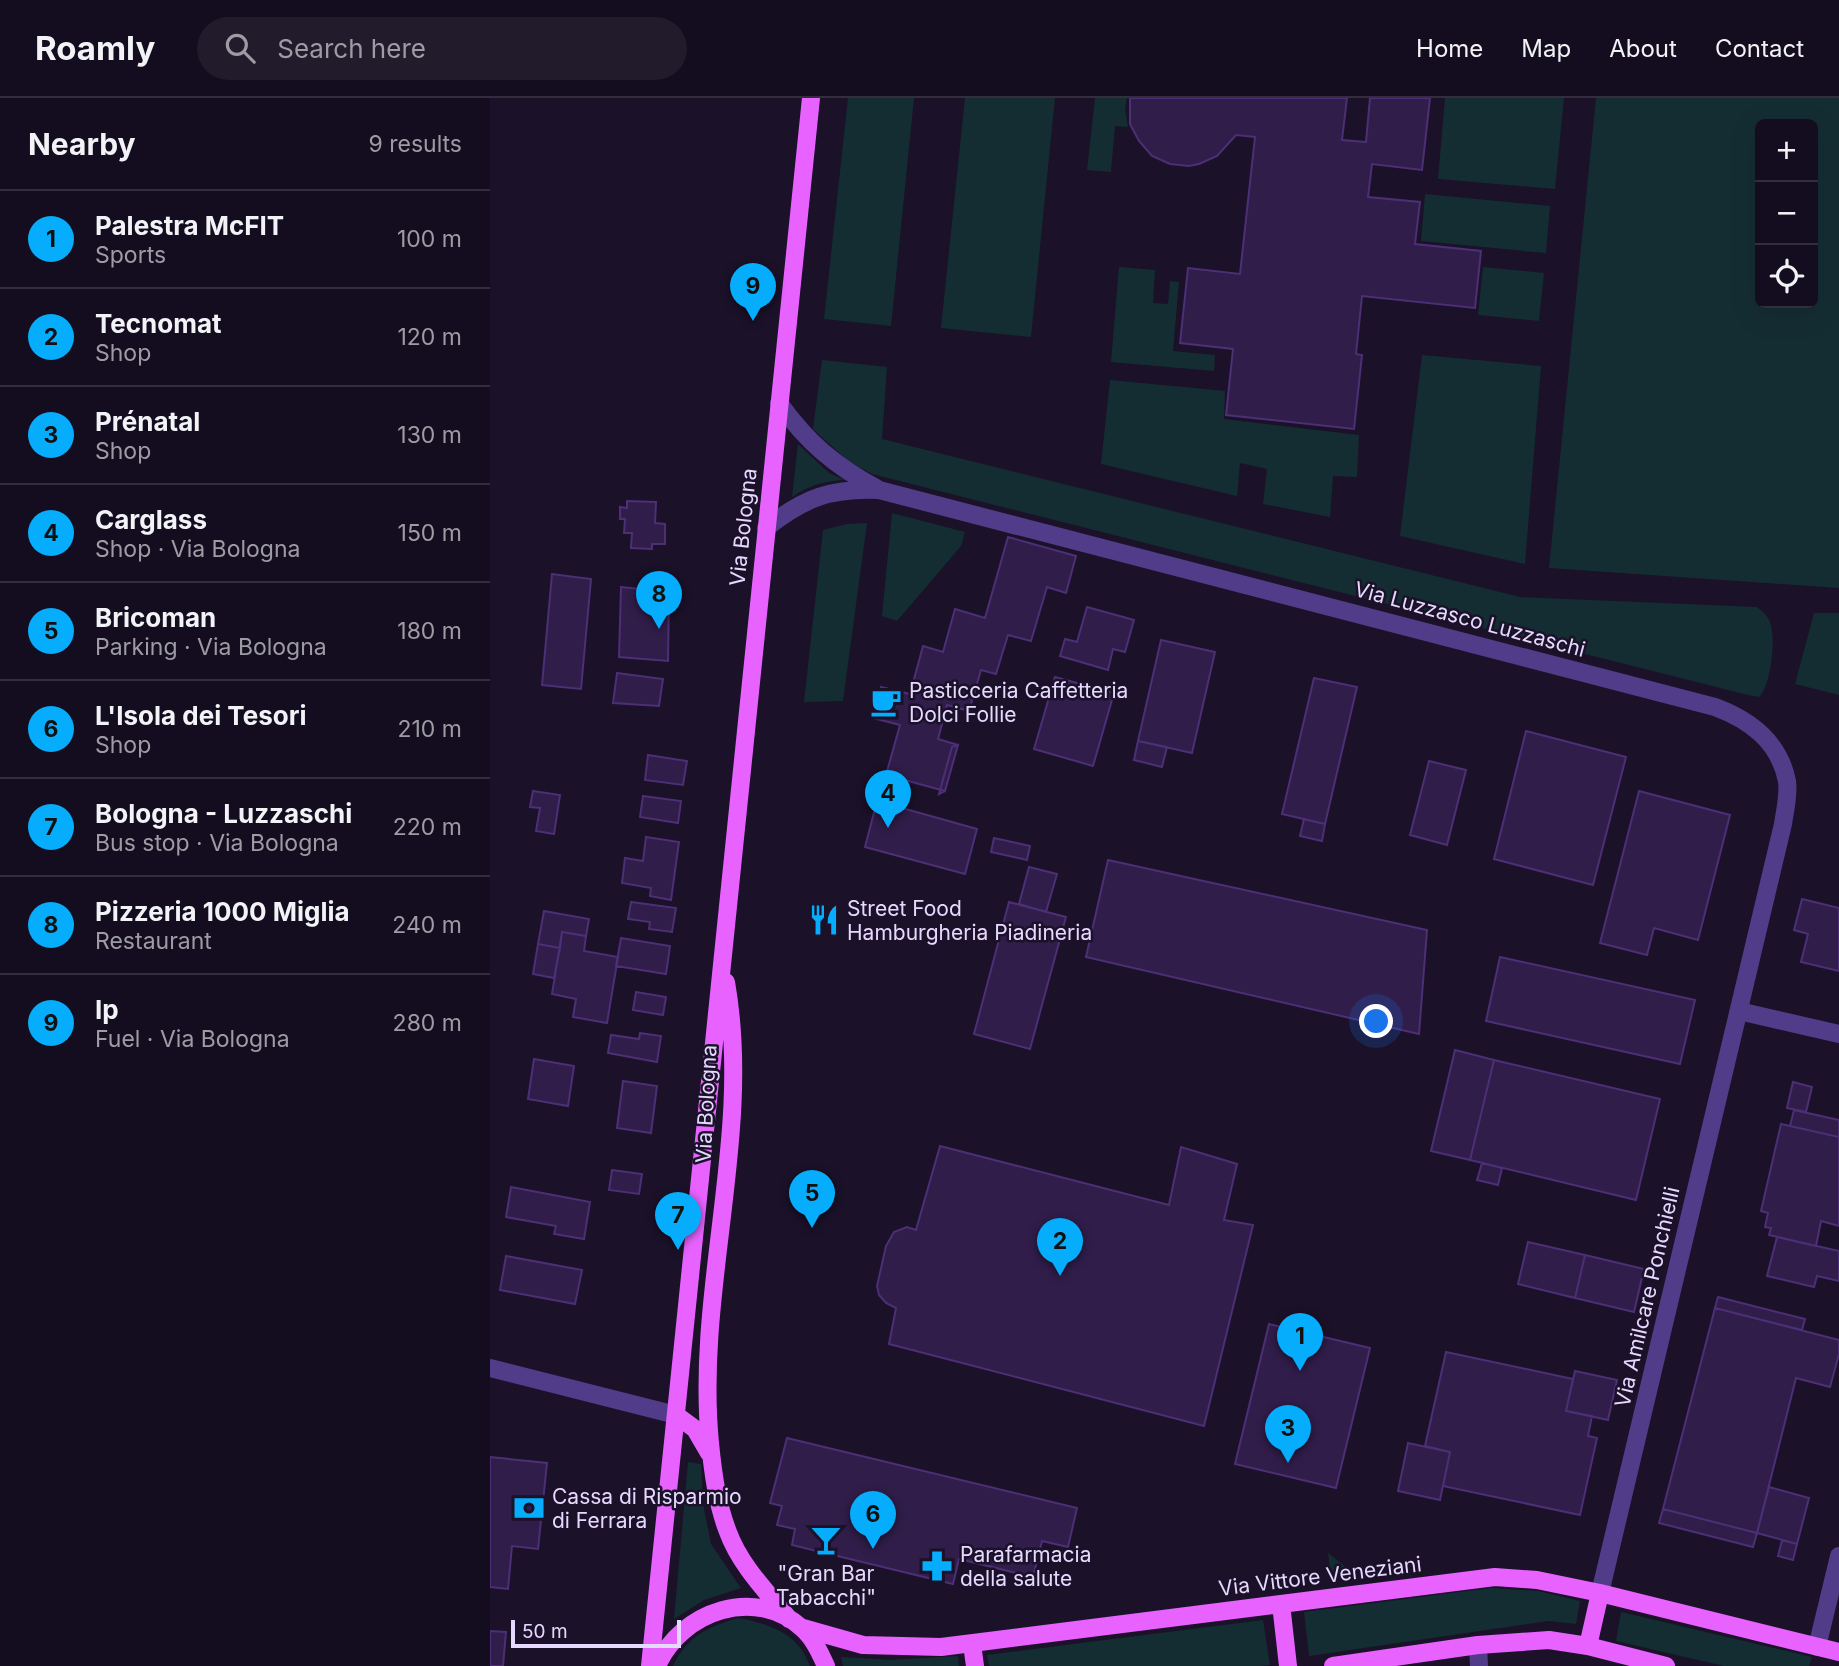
<!DOCTYPE html>
<html lang="en">
<head>
<meta charset="utf-8">
<style>
  body { margin:0; font-family:Inter,sans-serif; background:#211b2c; color:#f1f3f6 }
  .controls { position:absolute; right:21px; top:21px; display:grid; overflow:hidden; border-radius:10px; box-shadow:0 7px 28px #0002 }
  .controls button { width:63px; height:63px; display:grid; place-items:center; padding:0; border:0; border-bottom:2px solid #332d3d; background:#140d1f; color:#f1f3f6; font:35px sans-serif }
  .scale { position:absolute; left:21px; bottom:18px; width:170px; box-sizing:border-box; padding-left:7px; border:4px solid #e6d9ff; border-top:0; font-size:19px; line-height:24px; white-space:nowrap; color:#e6d9ff; -webkit-text-stroke:5px #1b1129; paint-order:stroke }
  .you { position:absolute; left:887px; top:924px; width:24px; height:24px; margin:-18px; border:5px solid #fff; border-radius:50%; background:#1a73e8; box-shadow:0 0 0 10px #1a73e833 }
  .badge { display:grid; place-items:center; width:46px; height:46px; border-radius:50%; background:#07adfd; color:#111; font-size:23px; font-weight:700 }
  .pin { position:absolute; translate:-50% -58px; filter:drop-shadow(0 2px 4px #0008) }
  .pin::after { content:''; position:absolute; top:37px; width:24px; height:21px; background:inherit; clip-path:polygon(0 0,100% 0,50% 100%) }
  .list { margin:0; padding:0; list-style:none }
  h2 { display:flex; justify-content:space-between; align-items:center; height:91px; margin:0; padding:0 28px; font-size:30px }
  h2 small { font-size:23px; font-weight:400; color:#9d9ca4 }
  .list li { display:grid; grid-template-columns:46px 1fr auto; gap:21px; align-items:center; box-sizing:border-box; height:98px; padding:0 28px; border-top:2px solid #332d3d }
  .list b { display:block; font-size:26px; white-space:nowrap }
  .list p { margin:0; font-size:23px; white-space:nowrap; color:#9d9ca4 }
  .list em { font-size:23px; font-style:normal; color:#9d9ca4 }
  .icon { flex:none; width:38px; height:38px; fill:none; stroke:currentColor; stroke-width:2; stroke-linecap:round; stroke-linejoin:round }
  .map { position:relative; flex:none; width:1349px; height:1568px; overflow:hidden }
  header { display:flex; align-items:center; gap:42px; box-sizing:border-box; height:98px; padding:0 35px; background:#140d1f; border-bottom:2px solid #332d3d }
  header strong { font-size:33px }
  nav { display:flex; gap:38px; margin-inline-start:auto; font-size:24px }
  .search { width:490px; height:63px; background:#211b2c; display:flex; align-items:center; gap:18px; box-sizing:border-box; padding:0 24px; border-radius:38px; color:#9d9ca4; font-size:26px }
  main { display:flex }
  aside { flex:1; background:#140d1f }
  .map>svg:first-child { display:block }
  .green { fill:#142d33; fill-rule:evenodd }
  .building { fill:#301d4a; stroke:#4d2f76; stroke-width:2 }
  .lines { fill:none; stroke-linecap:round; stroke-linejoin:round }
  .minor { stroke:#503c88; stroke-width:18 }
  .major { stroke:#e762fe; stroke-width:18 }
  .labels { text-anchor:middle; dominant-baseline:central; stroke-width:5; stroke-linejoin:round; paint-order:stroke }
  .street-label { font-size:21px; fill:#e6d9ff; stroke:#1b1129 }
  .poi-label { font-size:21px; fill:#e6d9ff; stroke:#1b1129; text-anchor:start }
</style>
</head>
<body>
<header>
<strong>Roamly</strong>
<div class="search"><svg class="icon" aria-label="search" viewBox="0 0 24 24"><circle cx="10" cy="10" r="6"/><path d="M15 15l6 6"/></svg>Search here</div>
<nav><a>Home</a><a>Map</a><a>About</a><a>Contact</a></nav>
</header>
<main>
<aside>
<h2>Nearby<small>9 results</small></h2>
<ul class="list">
<li><span class="badge">1</span><div><b>Palestra McFIT</b><p>Sports</p></div><em>100 m</em></li>
<li><span class="badge">2</span><div><b>Tecnomat</b><p>Shop</p></div><em>120 m</em></li>
<li><span class="badge">3</span><div><b>Prénatal</b><p>Shop</p></div><em>130 m</em></li>
<li><span class="badge">4</span><div><b>Carglass</b><p>Shop · Via Bologna</p></div><em>150 m</em></li>
<li><span class="badge">5</span><div><b>Bricoman</b><p>Parking · Via Bologna</p></div><em>180 m</em></li>
<li><span class="badge">6</span><div><b>L'Isola dei Tesori</b><p>Shop</p></div><em>210 m</em></li>
<li><span class="badge">7</span><div><b>Bologna - Luzzaschi</b><p>Bus stop · Via Bologna</p></div><em>220 m</em></li>
<li><span class="badge">8</span><div><b>Pizzeria 1000 Miglia</b><p>Restaurant</p></div><em>240 m</em></li>
<li><span class="badge">9</span><div><b>Ip</b><p>Fuel · Via Bologna</p></div><em>280 m</em></li>
</ul>
</aside>
<div class="map">
<svg width="1349" height="1568" viewBox="0 0 1349 1568">
  <rect width="100%" height="100%" fill="#1b1129"/>
  <!-- green -->
  <path class="green" d="M358,0H424L401,228L334,221Z
    M475,0H565L541,239L451,230Z
    M605,0H637L635,11L638,29L625,28L621,74L597,72Z
    M955,0H1074L1065,91L948,81Z
    M1106,0H1349V490L1059,470ZM1323,26V205H1270V26Z
    M935,96L1060,108L1056,155L931,143Z
    M629,169L665,172L663,205L678,206L680,183L689,184L683,253L725,257L724,273L621,264Z
    M993,169L1054,175L1049,223L988,217Z
    M932,257L1051,268L1035,466L910,438Z
    M332,262L397,269L392,341L1030,499L1267,509C1272,513 1277,517 1279,522C1287,537 1281,588 1269,599L1258,597L382,376L358,363L323,331Z
    M620,282L735,293L734,321L869,337L867,379L843,378L840,419L773,406L777,371L750,365L747,398L611,366Z
    M308,346L339,375L355,382C334,383 320,387 302,399Z
    M402,415L475,434L471,448L407,523L392,518Z
    M377,425L353,603L314,604L333,432L357,426Z
    M1324,515H1349V597L1305,586Z
    M198,1364L211,1366L213,1406L221,1446L251,1490L214,1502L184,1521Z
    M838,1455L866,1477L841,1481Z
    M1001,1490L1048,1493L1090,1503L1086,1526L1058,1523L819,1558L814,1514Z
    M1131,1514L1322,1559L1319,1568H1234L1126,1543Z
    M248,1520C280,1526 308,1535 320,1568H183C197,1538 218,1529 248,1520Z
    M773,1522L780,1567L770,1568H499L497,1557Z
    M468,1558L469,1568H353L351,1559L401,1562Z"/>
  <!-- building -->
  <path class="building" d="M640,0H857L852,42L876,44L880,0H940L932,72L882,66L878,99L930,104L925,146L991,153L985,210L872,198L866,256L872,257L864,331L736,317L743,251L690,245L698,170L750,176L765,39L746,37L727,58L709,66L699,68L680,66L662,58L649,43L640,26Z
    M137,403L166,404L165,425L175,426V446H162V451L141,450L142,435H134L135,421H130V409L137,410Z
    M518,439L586,458L576,495L557,489L541,543L518,537L506,576L491,572L479,613L457,607L448,641L468,647L455,693L396,677L410,627L383,620L391,589L420,596L433,548L453,554L465,511L495,520Z
    M62,476L101,481L91,591L52,587Z
    M131,489L179,494L178,563L129,559Z
    M597,509L644,522L635,554L623,551L618,572L570,558L575,541L587,544Z
    M671,542L725,554L702,655L648,643Z
    M127,575L173,581L169,608L123,605Z
    M565,579L624,595L603,668L544,651Z
    M824,580L867,589L835,726L792,716Z
    M1036,633L1136,659L1103,787L1004,761Z
    M648,643L677,649L672,669L644,662Z
    M468,647L455,693L449,696L462,649Z
    M158,657L197,663L193,687L155,682Z
    M939,663L976,672L957,747L920,737Z
    M43,693L70,697L64,736L46,733L50,710L40,709Z
    M1149,693L1240,717L1208,842L1164,830L1157,857L1110,845Z
    M153,698L191,703L188,725L150,719Z
    M387,703L487,731L475,776L375,749Z
    M814,721L835,726L832,743L810,738Z
    M156,739L189,744L181,802L160,798L161,790L132,785L135,760L153,763Z
    M504,740L540,748L537,762L501,754Z
    M618,762L937,832L929,936L596,859Z
    M539,769L567,776L556,814L529,806Z
    M1312,801L1349,810V873L1311,864L1318,836L1304,832Z
    M141,804L186,810L182,834L159,831L160,824L138,821Z
    M519,804L576,819L540,951L484,936Z
    M54,813L99,821L96,838L72,834L70,850L48,846Z
    M72,834L96,838L94,853L128,859L117,925L83,919L86,901L62,896Z
    M131,840L180,848L176,876L126,868Z
    M48,846L70,850L64,880L43,876Z
    M1010,859L1205,902L1190,966L996,923Z
    M146,894L176,899L173,917L143,912Z
    M150,935L171,938L167,964L118,955L121,937L149,941Z
    M965,952L1004,962L980,1062L941,1053Z
    M44,961L84,968L78,1008L38,1001Z
    M1004,962L1170,1001L1146,1102L980,1062Z
    M133,983L167,988L161,1035L127,1030Z
    M1303,984L1322,989L1316,1014L1297,1010Z
    M1304,1012L1349,1022V1039L1300,1028Z
    M1291,1026L1349,1039V1128L1331,1123L1326,1148L1279,1137L1281,1130L1275,1129L1278,1115L1271,1113Z
    M450,1048L679,1107L691,1049L747,1066L734,1122L763,1127L714,1328L399,1246L406,1210L396,1205L389,1197L387,1188L396,1148L404,1134L417,1129L426,1132Z
    M992,1065L1012,1070L1008,1087L987,1082Z
    M122,1072L152,1076L149,1096L119,1092Z
    M21,1089L100,1104L94,1141L64,1136L66,1128L16,1119Z
    M1287,1139L1349,1153V1183L1327,1178L1324,1189L1277,1178Z
    M1038,1144L1095,1157L1085,1200L1028,1186Z
    M1095,1157L1154,1171L1144,1214L1085,1200Z
    M16,1158L92,1172L85,1206L10,1192Z
    M1228,1199L1315,1221L1312,1232L1225,1210Z
    M1225,1210L1349,1242V1256L1340,1289L1306,1280L1267,1435L1173,1411Z
    M779,1226L880,1250L846,1390L745,1366Z
    M956,1254L1083,1281L1076,1313L1102,1318L1098,1338L1107,1340L1090,1417L953,1388L960,1354L935,1348Z
    M1085,1273L1127,1282L1118,1322L1076,1313Z
    M297,1340L587,1410L578,1449L552,1443L543,1479L469,1461L463,1486L302,1447L305,1431L287,1427L292,1408L280,1405Z
    M918,1345L960,1354L950,1402L908,1393Z
    M0,1359L57,1365L48,1451L22,1448L18,1491L0,1489Z
    M1279,1389L1319,1400L1307,1446L1267,1435Z
    M1173,1411L1267,1435L1263,1449L1169,1425Z
    M1292,1442L1307,1446L1303,1462L1288,1458Z
    M0,1533L16,1534L13,1568H0Z"/>
  <g class="lines">
    <!-- minor -->
    <path class="minor" d="M289,305C317,344 344,367 386,390
      M276,430C314,400 340,390 389,392L1225,609C1260,622 1289,643 1297,683C1299,697 1295,712 1293,726L1110,1495
      M1249,913L1349,936
      M0,1270L186,1317
      M988,1547L989,1568
      M1327,1549L1349,1458"/>
    <!-- major -->
    <path class="major" d="M236,884C263,1037 205,1191 220,1345C223,1375 227,1406 238,1434C250,1467 277,1494 299,1521
      M186,1317L205,1331L219,1355
      M791,1506L798,1568
      M313,1530L373,1547L451,1549L1005,1479L1047,1482L1110,1495L1349,1554
      M482,1546L485,1568
      M1098,1548L1110,1495
      M160,1568L321,0
      M167,1568C191,1513 266,1487 313,1531C324,1541 330,1555 336,1568
      M843,1568L988,1547L1059,1542L1098,1548L1176,1568"/>
  </g>
  <!-- icons -->
  <defs>
    <g id="cafe-bare" transform="scale(2.415)"><path d="M-5.5-4.5H6V0H3Q3 3.5 0 3.5H-2.5Q-5.5 3.5-5.5 0ZM3-3.2v2h1.7v-2ZM-6 4.5H4V6H-6Z" fill="#07adfd" stroke="#1b1129" stroke-width="2.5" paint-order="stroke"/></g>
    <g id="restaurant-bare" transform="scale(2.415)"><path d="M-5-6h1v4h1v-4h1v4h1v-4h1v5L-1.5 .5V6h-2V.5L-5-1ZM5-6V6H3V1.5H1.5Q1.5-4 5-6Z" fill="#07adfd" stroke="#1b1129" stroke-width="2.5" paint-order="stroke"/></g>
    <g id="bank-bare" transform="scale(2.415)"><path d="M-6-4H6V4H-6ZM0-2.3a2.3 2.3 0 1 0 0 4.6a2.3 2.3 0 1 0 0-4.6Z" fill="#07adfd" stroke="#1b1129" stroke-width="2.5" paint-order="stroke"/></g>
    <g id="bar-bare" transform="scale(2.415)"><path d="M-6-5H6L.8 .8V4.5H3.5V6h-7V4.5H-.8V.8Z" fill="#07adfd" stroke="#1b1129" stroke-width="2.5" paint-order="stroke"/></g>
    <g id="pharmacy-bare" transform="scale(2.415)"><path d="M-2-6h4v4h4v4h-4v4h-4v-4h-4v-4h4Z" fill="#07adfd" stroke="#1b1129" stroke-width="2.5" paint-order="stroke"/></g>
  </defs>
  <g fill-rule="evenodd">
    <use href="#cafe-bare" x="396" y="604"/>
    <use href="#restaurant-bare" x="334" y="822"/>
    <use href="#bank-bare" x="39" y="1410"/>
    <use href="#bar-bare" x="336" y="1442"/>
    <use href="#pharmacy-bare" x="447" y="1468"/>
  </g>
  <g class="labels">
    <!-- street labels -->
    <g class="street-label">
      <text transform="translate(253 429) rotate(-84)">Via Bologna</text>
      <text transform="translate(980 521) rotate(15)">Via Luzzasco Luzzaschi</text>
      <text transform="translate(216 1006) rotate(-87)">Via Bologna</text>
      <text transform="translate(1157 1199) rotate(-77)">Via Amilcare Ponchielli</text>
      <text transform="translate(830 1478) rotate(-7)">Via Vittore Veneziani</text>
    </g>
    <!-- poi labels -->
    <g class="poi-label">
      <text x="419" y="592">Pasticceria Caffetteria<tspan x="419" dy="24">Dolci Follie</tspan></text>
      <text x="357" y="810">Street Food<tspan x="357" dy="24">Hamburgheria Piadineria</tspan></text>
      <text x="62" y="1398">Cassa di Risparmio<tspan x="62" dy="24">di Ferrara</tspan></text>
      <text x="470" y="1456">Parafarmacia<tspan x="470" dy="24">della salute</tspan></text>
      <text x="336" y="1475" text-anchor="middle">"Gran Bar<tspan x="336" dy="24">Tabacchi"</tspan></text>
    </g>
  </g>
</svg>
<div class="controls">
<button>+</button>
<button>−</button>
<button><svg class="icon" aria-label="locate" viewBox="0 0 24 24"><circle cx="12" cy="12" r="6"/><path d="M12 2v4M12 18v4M2 12h4M18 12h4"/></svg></button>
</div>
<div class="scale">50 m</div>
<div class="you"></div>
<div class="pin badge" style="left:810px;top:1273px">1</div>
<div class="pin badge" style="left:570px;top:1178px">2</div>
<div class="pin badge" style="left:798px;top:1365px">3</div>
<div class="pin badge" style="left:398px;top:730px">4</div>
<div class="pin badge" style="left:322px;top:1130px">5</div>
<div class="pin badge" style="left:383px;top:1451px">6</div>
<div class="pin badge" style="left:188px;top:1152px">7</div>
<div class="pin badge" style="left:169px;top:531px">8</div>
<div class="pin badge" style="left:263px;top:223px">9</div>
</div>
</main>
</body>
</html>
